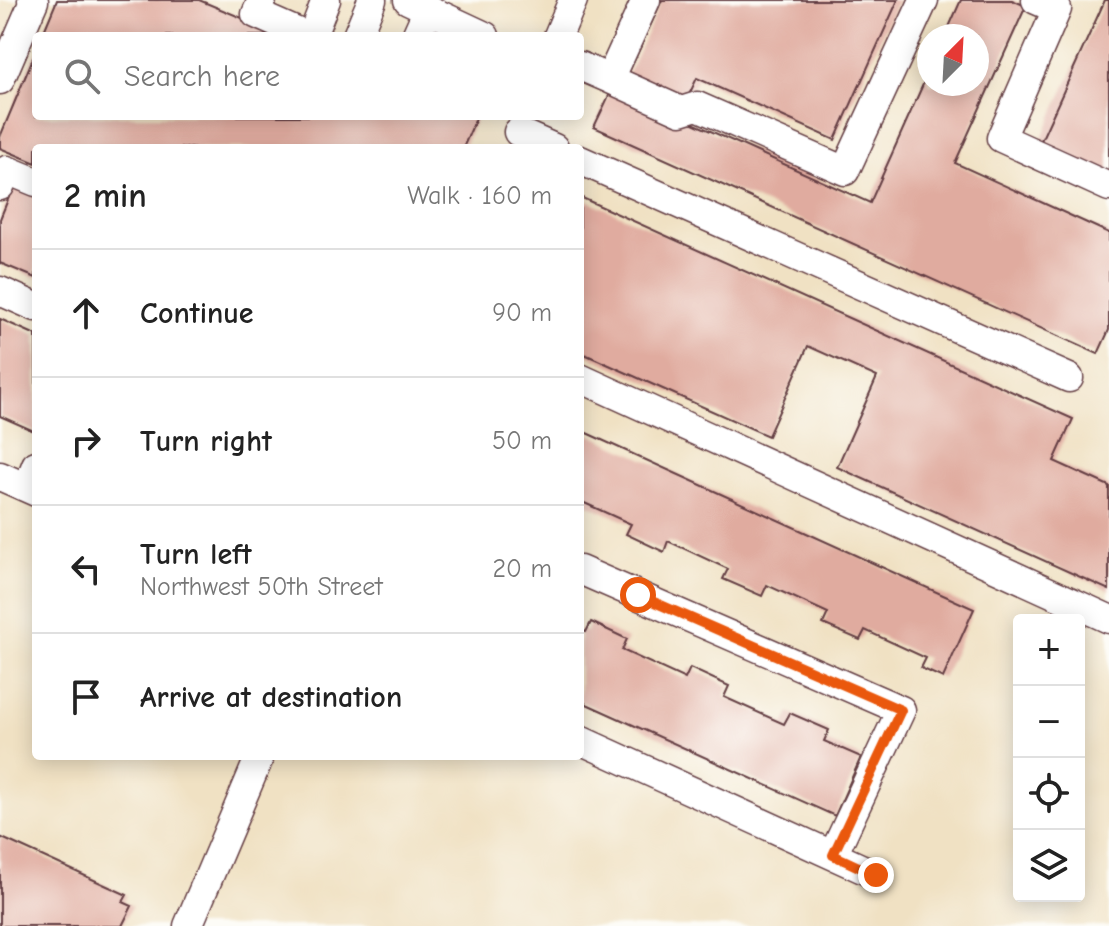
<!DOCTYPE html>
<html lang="en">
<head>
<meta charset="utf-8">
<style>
  body { margin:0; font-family:"Comic Neue",sans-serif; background:#f6f6f6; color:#222 }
  .controls { position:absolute; right:24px; bottom:24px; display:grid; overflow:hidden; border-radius:8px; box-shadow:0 4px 20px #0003 }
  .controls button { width:72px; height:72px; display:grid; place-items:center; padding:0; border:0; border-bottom:2px solid #e0e0e0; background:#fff; color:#222; font:40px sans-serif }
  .compass { position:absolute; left:917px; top:24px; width:72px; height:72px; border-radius:50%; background:#fff; box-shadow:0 4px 20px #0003; rotate:24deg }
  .stop { position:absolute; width:24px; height:24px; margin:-18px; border:6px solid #ea580c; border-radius:50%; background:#fff }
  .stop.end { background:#ea580c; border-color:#fff; box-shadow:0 2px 8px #0008 }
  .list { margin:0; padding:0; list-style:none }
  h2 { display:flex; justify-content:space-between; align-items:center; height:104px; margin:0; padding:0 32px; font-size:34px }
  h2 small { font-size:26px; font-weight:400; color:#767676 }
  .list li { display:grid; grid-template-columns:52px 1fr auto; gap:24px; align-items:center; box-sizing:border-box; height:128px; padding:0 32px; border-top:2px solid #e0e0e0 }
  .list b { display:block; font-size:30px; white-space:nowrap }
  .list p { margin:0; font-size:26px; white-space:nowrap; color:#767676 }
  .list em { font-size:26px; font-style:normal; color:#767676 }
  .icon { flex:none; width:44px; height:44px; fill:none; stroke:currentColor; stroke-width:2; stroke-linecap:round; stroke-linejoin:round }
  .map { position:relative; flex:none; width:1109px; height:926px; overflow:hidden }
  .search { position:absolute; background:#fff; box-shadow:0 4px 20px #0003; left:32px; top:32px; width:552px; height:88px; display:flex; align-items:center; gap:20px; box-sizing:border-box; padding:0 28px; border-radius:8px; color:#767676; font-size:30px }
  .panel { position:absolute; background:#fff; box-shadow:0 4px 20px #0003; left:32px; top:144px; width:552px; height:616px; border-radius:8px }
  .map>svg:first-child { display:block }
  .building { fill:#e0ab9f }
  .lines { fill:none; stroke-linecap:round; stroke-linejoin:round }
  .minor-casing { stroke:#633c42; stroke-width:31 }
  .minor { stroke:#fff; stroke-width:28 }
  .route { stroke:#ea580c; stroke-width:10 }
</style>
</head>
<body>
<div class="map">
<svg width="1109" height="926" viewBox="0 0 1109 926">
  <rect width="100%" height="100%" fill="#fdfcf7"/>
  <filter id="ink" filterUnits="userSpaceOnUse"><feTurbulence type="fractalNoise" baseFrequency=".0125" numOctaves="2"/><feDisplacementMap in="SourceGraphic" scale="16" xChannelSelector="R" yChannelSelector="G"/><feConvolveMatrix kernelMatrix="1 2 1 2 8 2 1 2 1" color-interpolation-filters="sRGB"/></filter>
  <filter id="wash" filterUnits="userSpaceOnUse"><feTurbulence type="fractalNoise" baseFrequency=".006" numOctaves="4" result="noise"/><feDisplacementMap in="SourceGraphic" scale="32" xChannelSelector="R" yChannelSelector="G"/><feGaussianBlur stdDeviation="1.8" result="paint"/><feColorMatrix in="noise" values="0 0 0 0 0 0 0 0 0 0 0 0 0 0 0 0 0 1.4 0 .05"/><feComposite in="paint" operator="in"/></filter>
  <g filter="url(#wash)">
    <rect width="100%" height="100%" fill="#f0e1c3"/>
    <g id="blocks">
      <!-- building -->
      <path class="building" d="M57,0H199L285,36H42Z
        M662,0H898L835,140L697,78L686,101L628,74Z
        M961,0H1012L1026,6L955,163L1109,233V330L1098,354L594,127L613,87L870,203L929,71V84H977V36H945Z
        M1105,0H1109V177L1039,145Z
        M36,51V116H477L463,148H36V163L0,148V137Z
        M13,187L36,196V278L0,263V219Z
        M580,197L1073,419L1054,461L1109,486V590L837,467L877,377L808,346L768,436L580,352Z
        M0,319L36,335V432L0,416Z
        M580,430L974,609L943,678L921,668L926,658L865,630L860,640L823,624L828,613L767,585L762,596L723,579L728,569L668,541L664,552L626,534L631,524L580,501Z
        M591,622L627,639L622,650L685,679L690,668L729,686L724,697L784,724L790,713L829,730L824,741L861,757L835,816L580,701V630L586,632Z
        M0,837L127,895L123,902L132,906L122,926H0Z"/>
    </g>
  </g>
  <g filter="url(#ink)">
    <use href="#blocks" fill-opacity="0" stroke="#633c42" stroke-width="2"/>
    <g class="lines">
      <!-- minor casing -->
      <g class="minor-casing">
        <path id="minor" d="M262,0L256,14L306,36
          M408,0L485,36
          M646,0L610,79L681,111L697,106L845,171L924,0
          M1036,0L1057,9L1001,138L1109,187
          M312,36L326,0
          M357,36L372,0
          M416,36L428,9
          M558,36L573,0
          M580,66L610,79
          M0,80L34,1L32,0
          M518,132L554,148
          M580,160L1069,378
          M0,186L7,170L36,182
          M0,291L36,307
          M580,378L1109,619
          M0,476L36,492
          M27,488L36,465
          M580,570L901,710L833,855
          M580,740L876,875
          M188,926L260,756"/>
      </g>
      <!-- minor -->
      <use href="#minor" class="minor"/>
    </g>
  </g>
  <g class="lines" filter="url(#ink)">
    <!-- route -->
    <path class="route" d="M638,595L901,710L833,855L876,875"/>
  </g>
</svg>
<div class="controls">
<button>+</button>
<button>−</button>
<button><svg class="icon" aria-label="locate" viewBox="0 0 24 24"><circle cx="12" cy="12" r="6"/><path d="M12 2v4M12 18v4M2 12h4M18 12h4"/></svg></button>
<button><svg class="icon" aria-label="layers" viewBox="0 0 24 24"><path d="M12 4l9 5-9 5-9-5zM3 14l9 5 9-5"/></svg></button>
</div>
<svg class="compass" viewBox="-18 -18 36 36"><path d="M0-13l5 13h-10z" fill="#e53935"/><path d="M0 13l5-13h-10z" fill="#767676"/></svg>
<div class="stop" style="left:638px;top:595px"></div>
<div class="stop end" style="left:876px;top:875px"></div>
<div class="search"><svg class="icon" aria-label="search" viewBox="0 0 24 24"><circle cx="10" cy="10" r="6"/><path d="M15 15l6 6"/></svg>Search here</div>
<section class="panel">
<h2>2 min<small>Walk · 160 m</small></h2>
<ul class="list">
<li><svg class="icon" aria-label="ahead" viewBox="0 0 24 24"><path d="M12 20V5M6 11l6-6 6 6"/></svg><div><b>Continue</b></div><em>90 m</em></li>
<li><svg class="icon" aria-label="right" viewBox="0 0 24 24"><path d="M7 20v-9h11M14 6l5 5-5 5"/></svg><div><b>Turn right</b></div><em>50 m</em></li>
<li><svg class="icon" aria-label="left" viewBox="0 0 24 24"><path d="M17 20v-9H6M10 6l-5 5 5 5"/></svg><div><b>Turn left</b><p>Northwest 50th Street</p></div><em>20 m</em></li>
<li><svg class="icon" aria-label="arrive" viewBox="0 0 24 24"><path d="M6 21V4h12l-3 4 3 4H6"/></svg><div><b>Arrive at destination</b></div></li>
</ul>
</section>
</div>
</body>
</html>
